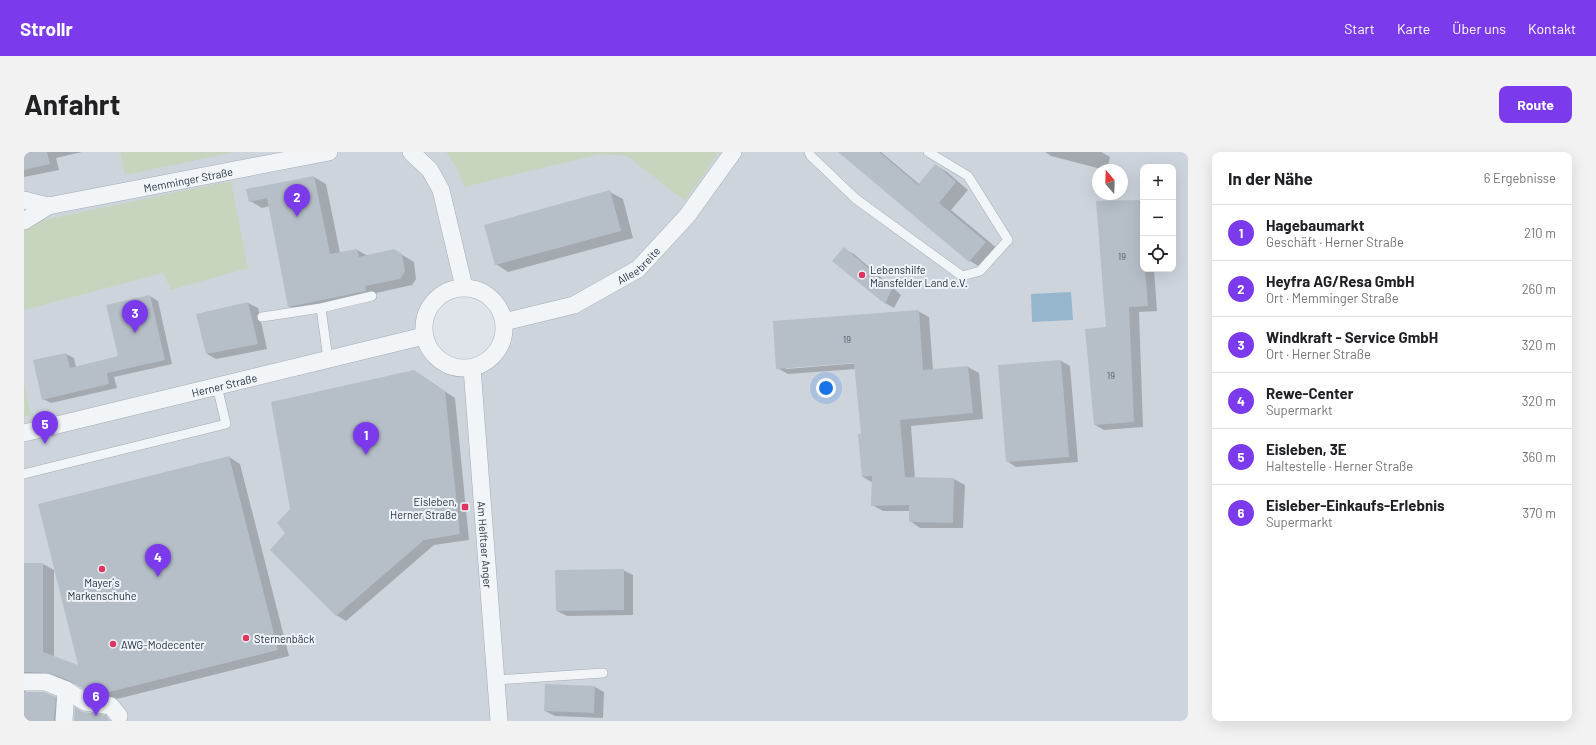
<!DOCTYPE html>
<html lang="de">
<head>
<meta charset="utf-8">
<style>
  body { margin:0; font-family:Barlow,sans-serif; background:#f2f2f2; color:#202124 }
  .controls { position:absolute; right:12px; top:12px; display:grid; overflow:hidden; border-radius:8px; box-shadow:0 4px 16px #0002 }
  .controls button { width:36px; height:36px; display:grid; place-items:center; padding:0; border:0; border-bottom:1px solid #e0e0e0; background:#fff; color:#202124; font:20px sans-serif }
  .compass { position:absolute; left:1068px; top:12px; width:36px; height:36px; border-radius:50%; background:#fff; box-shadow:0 4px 16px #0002; rotate:341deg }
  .you { position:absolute; left:802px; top:236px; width:14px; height:14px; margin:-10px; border:3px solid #fff; border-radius:50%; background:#1a73e8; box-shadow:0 0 0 6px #1a73e833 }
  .badge { display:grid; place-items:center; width:26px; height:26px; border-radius:50%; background:#7c3aed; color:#fff; font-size:13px; font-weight:700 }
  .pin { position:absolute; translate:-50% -33px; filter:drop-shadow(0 1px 2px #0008) }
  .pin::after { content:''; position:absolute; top:21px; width:14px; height:12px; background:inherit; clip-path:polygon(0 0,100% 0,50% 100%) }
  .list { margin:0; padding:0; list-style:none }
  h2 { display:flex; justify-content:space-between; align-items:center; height:52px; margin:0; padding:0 16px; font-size:17px }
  h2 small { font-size:13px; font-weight:400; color:#757577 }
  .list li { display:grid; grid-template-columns:26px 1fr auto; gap:12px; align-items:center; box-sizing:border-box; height:56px; padding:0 16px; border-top:1px solid #e0e0e0 }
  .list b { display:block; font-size:15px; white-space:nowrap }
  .list p { margin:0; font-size:13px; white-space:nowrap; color:#757577 }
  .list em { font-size:13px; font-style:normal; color:#757577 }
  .icon { flex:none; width:22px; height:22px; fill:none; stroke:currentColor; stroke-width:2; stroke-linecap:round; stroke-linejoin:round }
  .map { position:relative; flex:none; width:1164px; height:569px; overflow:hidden; border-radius:8px }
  header { display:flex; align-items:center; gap:24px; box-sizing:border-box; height:56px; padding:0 20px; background:#7c3aed; color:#fff }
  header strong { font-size:19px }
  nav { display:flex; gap:22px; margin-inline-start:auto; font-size:14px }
  .intro { display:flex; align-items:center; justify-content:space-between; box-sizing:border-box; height:96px; padding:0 24px }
  h1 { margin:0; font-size:28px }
  .button { padding:10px 18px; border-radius:8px; background:#7c3aed; color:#fff; font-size:14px; font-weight:700 }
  main { display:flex; gap:24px; padding:0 24px }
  aside { flex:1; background:#fff; border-radius:8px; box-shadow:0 4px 16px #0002 }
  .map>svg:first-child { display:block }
  .built { fill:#cdd4dc; fill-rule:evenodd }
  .green { fill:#c7d5bf }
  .water { fill:#96b6ce }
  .shadow { fill:#0003; fill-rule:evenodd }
  .building { fill:#b6bec8 }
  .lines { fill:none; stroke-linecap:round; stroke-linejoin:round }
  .lane-casing { stroke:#a4abb5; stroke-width:10 }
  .street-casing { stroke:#a4abb5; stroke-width:18 }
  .lane { stroke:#f2f5f8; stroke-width:9 }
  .street { stroke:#f2f5f8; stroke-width:17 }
  .poi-dot { fill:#dd365f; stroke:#eff3f7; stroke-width:1.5 }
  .labels { text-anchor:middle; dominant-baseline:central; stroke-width:4; stroke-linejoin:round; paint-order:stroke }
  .number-label { font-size:9px; fill:#4a5664 }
  .street-label { font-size:11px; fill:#263343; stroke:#eff3f7 }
  .poi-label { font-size:11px; fill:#263343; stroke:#eff3f7; text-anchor:start }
</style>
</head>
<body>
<header>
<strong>Strollr</strong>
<nav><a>Start</a><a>Karte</a><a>Über uns</a><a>Kontakt</a></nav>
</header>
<div class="intro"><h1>Anfahrt</h1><a class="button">Route</a></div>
<main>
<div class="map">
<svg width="1164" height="569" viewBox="0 0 1164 569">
  <rect width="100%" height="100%" fill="#dfe4ea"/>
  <!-- built -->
  <path class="built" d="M0,0H1164V569H0ZM1119,15H1149V117H1119ZM1074,18H1098V42H1074ZM440,135L451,137L462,142L471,149L477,159L480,170V182L477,194L470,204L460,211L448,216H438L427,214L418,210L410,203L404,194L400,184L399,174L401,164L405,155L412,147L420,140L430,137Z"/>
  <!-- green -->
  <path class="green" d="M96,0H211L101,23Z
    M422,0H695L661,49L603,4L576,2L440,35L433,17Z
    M207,29L224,116L147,138L139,121L0,158V72Z
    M0,232L7,263L0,265Z"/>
  <!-- water -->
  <path class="water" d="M1047,140L1049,168L1008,170L1007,142Z"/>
  <!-- shadow -->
  <path class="shadow" d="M0,0H58L32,6L35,18L0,25Z
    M815,0H857L895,32L911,13L923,20L944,38L927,58L974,97L958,116L946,109Z
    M1021,0H1077L1086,5L1083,18H1081L1027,4Z
    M290,25L302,32L316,101L333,98L344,104L370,98L390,110L392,127L388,133L352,141L353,146L277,161L265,154L246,54L238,56L226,49L223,38Z
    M586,40L599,47L609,86L484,120L472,112Z
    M1115,49L1119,51V117H1130L1133,159L1115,160L1119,275L1080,278L1071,273L1083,176L1073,50Z
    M820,97L830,102L877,143L870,156L861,151Z
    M126,144L134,149L148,212L90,225L93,236L27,251L19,247L10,209L42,202L50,206L52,215L95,205Z
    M224,151L234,156L243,197L192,207L183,202Z
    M894,159L905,165L909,218L944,215L955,221L959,267L887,274L891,327H930L941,333L939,376H896L886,369V359H859L848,353L849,331L839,325L838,283L832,217L764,222L753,216ZM835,209L836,211L762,217V215Z
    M1037,209L1046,214L1054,310L992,315L983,309Z
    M399,225L431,246L445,388L410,393L322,469L312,463L262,381Z
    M205,305L216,312L265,504L93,547V549L77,547L56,534L38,527H7L1,537L2,541L31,545L43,552L42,569H0V412H19L30,418V505L55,514Z
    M599,418L609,423V463L543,464L533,459Z
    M571,535L580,540L579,566L531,564L521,559Z"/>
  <!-- building -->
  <path class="building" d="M0,0H23L26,12L0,18Z
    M814,0H855L894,33L911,12L932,30L915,51L962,90L945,110Z
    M290,24L306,102L333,97L335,105L370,97L378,102L381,120L376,127L341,134L342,139L264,155L243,46L225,50L222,37Z
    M586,38L597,79L471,113L460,73Z
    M1115,48L1119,91V117H1121L1124,154L1105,155L1110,270L1070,273L1061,177L1082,175L1072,49Z
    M820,95L868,137L861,152L808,109Z
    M126,143L141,208L83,221L85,232L18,248L9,208L42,201L46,216L94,204L82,153Z
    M224,150L234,192L182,202L172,162Z
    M895,158L899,218L944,214L949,261L876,268L881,325L930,326L929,371L885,370V353L847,354L848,324L838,325L834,282H837L830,211L752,217L749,169Z
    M1037,208L1045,305L982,310L974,213Z
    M390,218L421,239L436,382L400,388L312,464L246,398L261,381L253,371L266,357L247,250Z
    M205,304L254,498L81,541L82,543L65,540L46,529L25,521L0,520V411H19V500L54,513L14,352Z
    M600,417V458L532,459L531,418Z
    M521,532L571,534L570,561L520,559Z
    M0,540H20L32,545L30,569H0Z
    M51,555L59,560L82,563L86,569H50Z"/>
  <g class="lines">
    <!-- lane casing -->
    <g class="lane-casing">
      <path id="lane" d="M785,0L787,4L832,47L938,124L956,119L984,88L944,24L904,0
        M297,156L348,144
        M238,165L297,156L304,207
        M0,322L202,272L193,234
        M472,528L579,521"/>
    </g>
    <!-- street casing -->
    <g class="street-casing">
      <g id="street">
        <path d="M387,0L406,18L417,38L440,135"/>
        <path d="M0,48L24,54"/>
        <path id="s1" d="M0,69L24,54L305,0"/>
        <circle cx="440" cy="176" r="40"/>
        <path id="s2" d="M480,170L550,153L614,117L663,64L709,0"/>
        <path id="s3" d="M448,216L475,569"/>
        <path id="s4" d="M0,281L400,184"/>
        <path d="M0,530H22L42,538L40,569"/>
        <path d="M42,538L61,550L87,554L95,564"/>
      </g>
    </g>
    <!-- lane -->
    <use href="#lane" class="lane"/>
    <!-- street -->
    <use href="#street" class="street"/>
  </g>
  <!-- markers -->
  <g class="poi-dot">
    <circle cx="838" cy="123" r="4"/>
    <rect x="437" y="351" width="8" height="8" rx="2"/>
    <circle cx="78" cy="417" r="4"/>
    <circle cx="222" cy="486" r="4"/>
    <circle cx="89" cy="492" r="4"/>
  </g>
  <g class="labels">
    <!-- number labels -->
    <g class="number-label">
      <text x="1098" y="104">19</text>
      <text x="823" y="187">19</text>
      <text x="1087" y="223">19</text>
    </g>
    <!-- street labels -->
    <g class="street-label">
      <text stroke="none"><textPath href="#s1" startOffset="171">Memminger Straße</textPath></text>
      <text stroke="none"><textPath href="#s2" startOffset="148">Alleebreite</textPath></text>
      <text stroke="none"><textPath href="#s4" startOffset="206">Herner Straße</textPath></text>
      <text stroke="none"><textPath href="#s3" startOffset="177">Am Helftaer Anger</textPath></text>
    </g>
    <!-- poi labels -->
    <g class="poi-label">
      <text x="846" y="117">Lebenshilfe<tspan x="846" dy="13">Mansfelder Land e.V.</tspan></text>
      <text x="433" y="349" text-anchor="end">Eisleben,<tspan x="433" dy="13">Herner Straße</tspan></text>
      <text x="78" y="430" text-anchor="middle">Mayer´s<tspan x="78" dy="13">Markenschuhe</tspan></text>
      <text x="230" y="486">Sternenbäck</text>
      <text x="97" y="492">AWG-Modecenter</text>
    </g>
  </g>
</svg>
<div class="controls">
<button>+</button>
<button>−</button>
<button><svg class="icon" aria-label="locate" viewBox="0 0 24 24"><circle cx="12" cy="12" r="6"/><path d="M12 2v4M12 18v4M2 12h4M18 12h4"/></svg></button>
</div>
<svg class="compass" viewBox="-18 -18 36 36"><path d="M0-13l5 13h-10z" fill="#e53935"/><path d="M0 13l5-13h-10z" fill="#757577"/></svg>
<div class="you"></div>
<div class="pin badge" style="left:342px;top:303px">1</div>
<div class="pin badge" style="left:273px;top:65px">2</div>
<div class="pin badge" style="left:111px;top:181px">3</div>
<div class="pin badge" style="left:134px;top:425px">4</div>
<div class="pin badge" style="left:21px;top:292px">5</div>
<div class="pin badge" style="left:72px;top:564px">6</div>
</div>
<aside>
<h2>In der Nähe<small>6 Ergebnisse</small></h2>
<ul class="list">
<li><span class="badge">1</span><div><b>Hagebaumarkt</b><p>Geschäft · Herner Straße</p></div><em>210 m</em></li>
<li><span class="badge">2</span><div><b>Heyfra AG/Resa GmbH</b><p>Ort · Memminger Straße</p></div><em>260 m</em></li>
<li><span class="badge">3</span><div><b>Windkraft - Service GmbH</b><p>Ort · Herner Straße</p></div><em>320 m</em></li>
<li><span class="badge">4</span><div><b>Rewe-Center</b><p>Supermarkt</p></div><em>320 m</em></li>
<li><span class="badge">5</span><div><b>Eisleben, 3E</b><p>Haltestelle · Herner Straße</p></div><em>360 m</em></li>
<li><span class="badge">6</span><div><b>Eisleber-Einkaufs-Erlebnis</b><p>Supermarkt</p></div><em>370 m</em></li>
</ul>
</aside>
</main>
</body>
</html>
